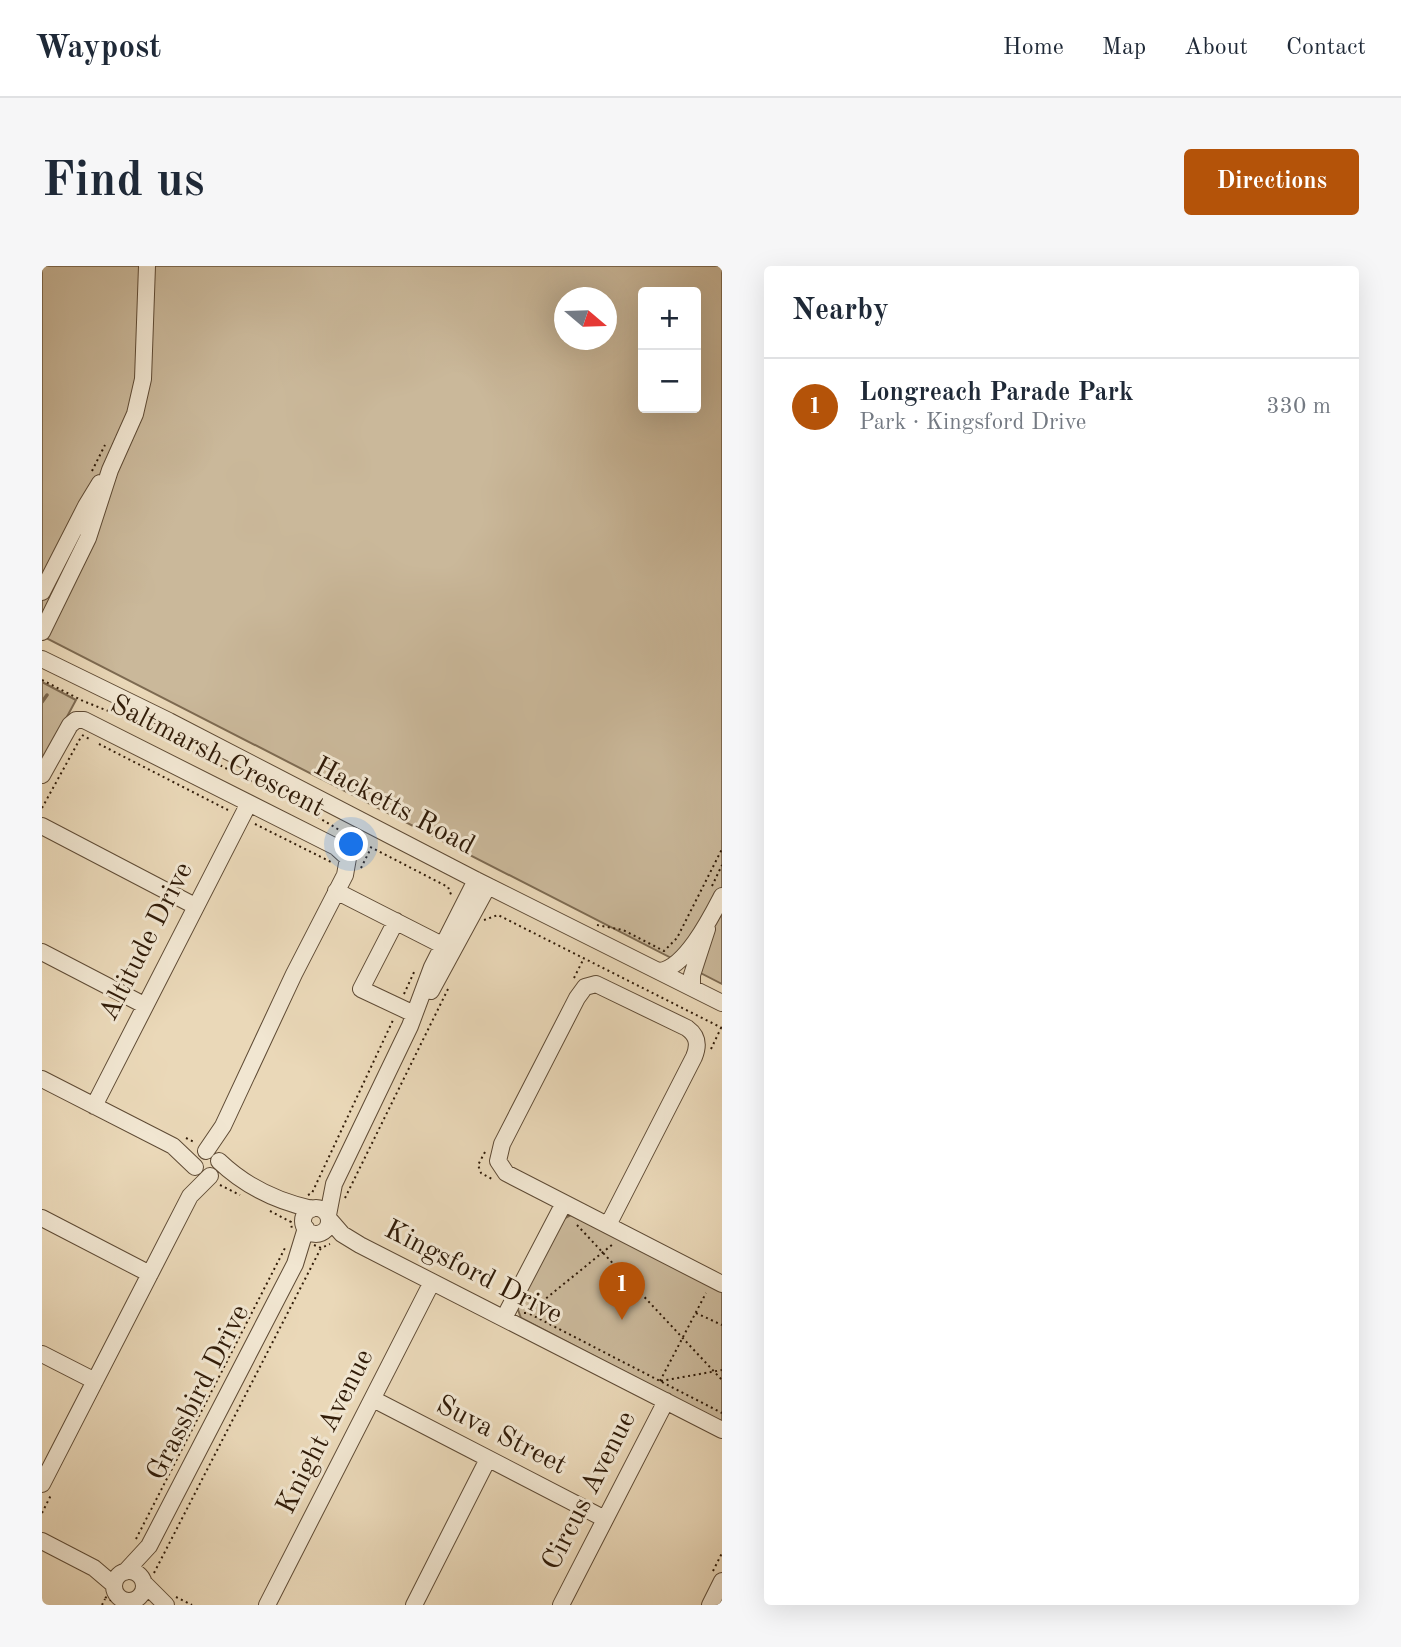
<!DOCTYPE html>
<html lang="en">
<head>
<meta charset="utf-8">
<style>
  body { margin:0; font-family:"Old Standard TT",serif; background:#f6f6f7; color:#1f2937 }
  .controls { position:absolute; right:21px; top:21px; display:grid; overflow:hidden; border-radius:7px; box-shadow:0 7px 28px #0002 }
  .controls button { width:63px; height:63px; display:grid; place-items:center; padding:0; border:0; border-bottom:2px solid #e0e1e3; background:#fff; color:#1f2937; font:35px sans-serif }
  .compass { position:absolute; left:512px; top:21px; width:63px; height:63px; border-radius:50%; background:#fff; box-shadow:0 7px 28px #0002; rotate:109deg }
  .you { position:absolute; left:310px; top:579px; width:24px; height:24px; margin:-18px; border:5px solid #fff; border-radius:50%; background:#1a73e8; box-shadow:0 0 0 10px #1a73e833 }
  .badge { display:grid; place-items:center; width:46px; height:46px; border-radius:50%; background:#b45309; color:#fff; font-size:23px; font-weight:700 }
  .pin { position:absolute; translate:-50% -58px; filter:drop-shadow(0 2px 4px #0008) }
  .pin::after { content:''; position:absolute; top:37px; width:24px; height:21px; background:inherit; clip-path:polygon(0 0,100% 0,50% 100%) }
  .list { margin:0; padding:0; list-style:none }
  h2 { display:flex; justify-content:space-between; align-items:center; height:91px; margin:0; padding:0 28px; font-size:30px }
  h2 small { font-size:23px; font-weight:400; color:#747a83 }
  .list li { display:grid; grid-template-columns:46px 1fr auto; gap:21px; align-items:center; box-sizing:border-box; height:98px; padding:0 28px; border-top:2px solid #e0e1e3 }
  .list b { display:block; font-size:26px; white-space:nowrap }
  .list p { margin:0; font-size:23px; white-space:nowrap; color:#747a83 }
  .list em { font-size:23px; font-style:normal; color:#747a83 }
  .map { position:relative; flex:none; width:680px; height:1339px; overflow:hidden; border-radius:7px }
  header { display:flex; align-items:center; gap:42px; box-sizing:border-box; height:98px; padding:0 35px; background:#fff; border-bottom:2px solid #e0e1e3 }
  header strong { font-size:33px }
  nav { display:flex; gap:38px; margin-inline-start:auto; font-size:24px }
  .intro { display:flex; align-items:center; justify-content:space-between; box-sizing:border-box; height:168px; padding:0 42px }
  h1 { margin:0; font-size:49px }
  .button { padding:18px 32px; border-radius:7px; background:#b45309; color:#fff; font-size:24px; font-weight:700 }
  main { display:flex; gap:42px; padding:0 42px }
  aside { flex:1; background:#fff; border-radius:7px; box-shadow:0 7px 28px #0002 }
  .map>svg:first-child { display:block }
  .green { fill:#cab89a; stroke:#7d6a51; stroke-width:2; fill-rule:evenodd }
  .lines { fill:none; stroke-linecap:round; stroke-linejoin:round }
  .stream { stroke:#7a664e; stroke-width:3.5 }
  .minor-casing { stroke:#5e4a34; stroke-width:18 }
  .path { stroke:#301b08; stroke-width:2; stroke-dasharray:2 3.5; stroke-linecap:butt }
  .minor { stroke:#f1e6d1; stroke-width:16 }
  .labels { text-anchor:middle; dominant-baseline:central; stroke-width:6; stroke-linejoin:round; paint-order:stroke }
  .street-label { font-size:28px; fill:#301b08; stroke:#f1e6d1 }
</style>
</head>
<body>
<header>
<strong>Waypost</strong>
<nav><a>Home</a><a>Map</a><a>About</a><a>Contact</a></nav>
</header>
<div class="intro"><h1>Find us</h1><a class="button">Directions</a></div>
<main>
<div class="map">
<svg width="680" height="1339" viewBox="0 0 680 1339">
  <rect width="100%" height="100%" fill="#ead8b8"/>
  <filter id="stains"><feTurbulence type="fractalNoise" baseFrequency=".00286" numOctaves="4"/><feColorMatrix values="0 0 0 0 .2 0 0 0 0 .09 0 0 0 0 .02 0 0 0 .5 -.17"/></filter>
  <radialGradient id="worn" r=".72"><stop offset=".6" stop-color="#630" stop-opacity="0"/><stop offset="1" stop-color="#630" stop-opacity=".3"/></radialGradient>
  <!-- green -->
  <path class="green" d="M0,0H680V718L0,370ZM601,26H654V142H601ZM522,32H564V74H522Z
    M0,416L34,434L0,497Z
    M529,949L680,1024V1157L479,1052L475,1041L521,953Z"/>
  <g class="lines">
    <!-- stream -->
    <path class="stream" d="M0,436L5,429"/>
    <!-- minor casing -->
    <g class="minor-casing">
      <path id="minor" d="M0,326L44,240L58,217
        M0,366L46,272L68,204L93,148L101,113L105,0
        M0,393L127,455L434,614L680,737
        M0,509L28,459L34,454H42L294,581L306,592L303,609L252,708L181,860L164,885
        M0,560L153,640
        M294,625L400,679
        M354,655L319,723L372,748
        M0,686L102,739
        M618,705C644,701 669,651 680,630
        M650,721V709L665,663
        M389,725L446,620
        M0,813L131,880L153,901
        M52,840L207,537
        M177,895C204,921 234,935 270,943
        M261 955a13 13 0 1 1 26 0a13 13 0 1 1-26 0Z
        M286,949L292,918L368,760L390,701L434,614
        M0,952L108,1008
        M287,953L300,968L318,979L680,1164
        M566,959L652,791C657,779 656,770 645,762L554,718L543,721L535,732L460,878L456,895L464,907L680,1018
        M462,1052L522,937
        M0,1088L53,1115
        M331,1133L563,1253
        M0,1218L148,930L168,910
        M0,1275L52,1302L72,1319
        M72 1320a15 15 0 1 1 30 0a15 15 0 1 1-30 0Z
        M83,1306L107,1280L253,998L264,962
        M102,1317L124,1339
        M225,1339L390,1016
        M372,1339L446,1193
        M519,1339L624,1135
        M668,1339L680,1315"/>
    </g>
    <!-- path -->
    <path class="path" d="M50,205L63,179
      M0,414L41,435L89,454L254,538L309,571L406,621L410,631
      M40,469L49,474
      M57,478L186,544
      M0,542L39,471
      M213,558L289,596
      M319,602L329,582
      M670,620L680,599
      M442,654L456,649L680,762
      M555,659L581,664L622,685L635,672L680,583
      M532,712L542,692
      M362,728L373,704
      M669,783L679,762
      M144,872L152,876
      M443,886L436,899L439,907L450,913
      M178,919L198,929
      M266,929L270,927L352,752
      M303,932L406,723
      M228,945L249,956L250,964
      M535,959L680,1114
      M272,979L279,982L288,978
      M482,1047H486L571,978
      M654,1047L680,1059
      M488,1048L680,1147
      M618,1115L664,1027
      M619,1115L680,1104
      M0,1247L9,1229
      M94,1273L243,982
      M671,1305L680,1287
      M112,1307L279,982
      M63,1331L77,1339
      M134,1331L150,1339
      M60,1339L63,1333"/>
    <!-- minor -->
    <use href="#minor" class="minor"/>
  </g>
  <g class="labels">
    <!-- street labels -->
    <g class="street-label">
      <text transform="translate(175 491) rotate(27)">Saltmarsh Crescent</text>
      <text transform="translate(352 541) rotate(28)">Hacketts Road</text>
      <text transform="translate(105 676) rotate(-63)">Altitude Drive</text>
      <text transform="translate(431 1007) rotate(27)">Kingsford Drive</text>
      <text transform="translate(157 1127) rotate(-63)">Grassbird Drive</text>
      <text transform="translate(284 1166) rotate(-63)">Knight Avenue</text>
      <text transform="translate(459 1170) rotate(27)">Suva Street</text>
      <text transform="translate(548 1225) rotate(-63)">Circus Avenue</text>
    </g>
  </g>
  <rect width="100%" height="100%" filter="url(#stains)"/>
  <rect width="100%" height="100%" fill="url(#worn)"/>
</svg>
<div class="controls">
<button>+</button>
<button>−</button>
</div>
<svg class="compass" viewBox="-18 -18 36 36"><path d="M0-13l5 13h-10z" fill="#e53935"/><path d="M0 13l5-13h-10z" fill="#747a83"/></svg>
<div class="you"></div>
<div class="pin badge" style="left:580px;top:1054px">1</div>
</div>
<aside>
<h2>Nearby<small></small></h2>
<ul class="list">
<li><span class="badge">1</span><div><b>Longreach Parade Park</b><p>Park · Kingsford Drive</p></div><em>330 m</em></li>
</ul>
</aside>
</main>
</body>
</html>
